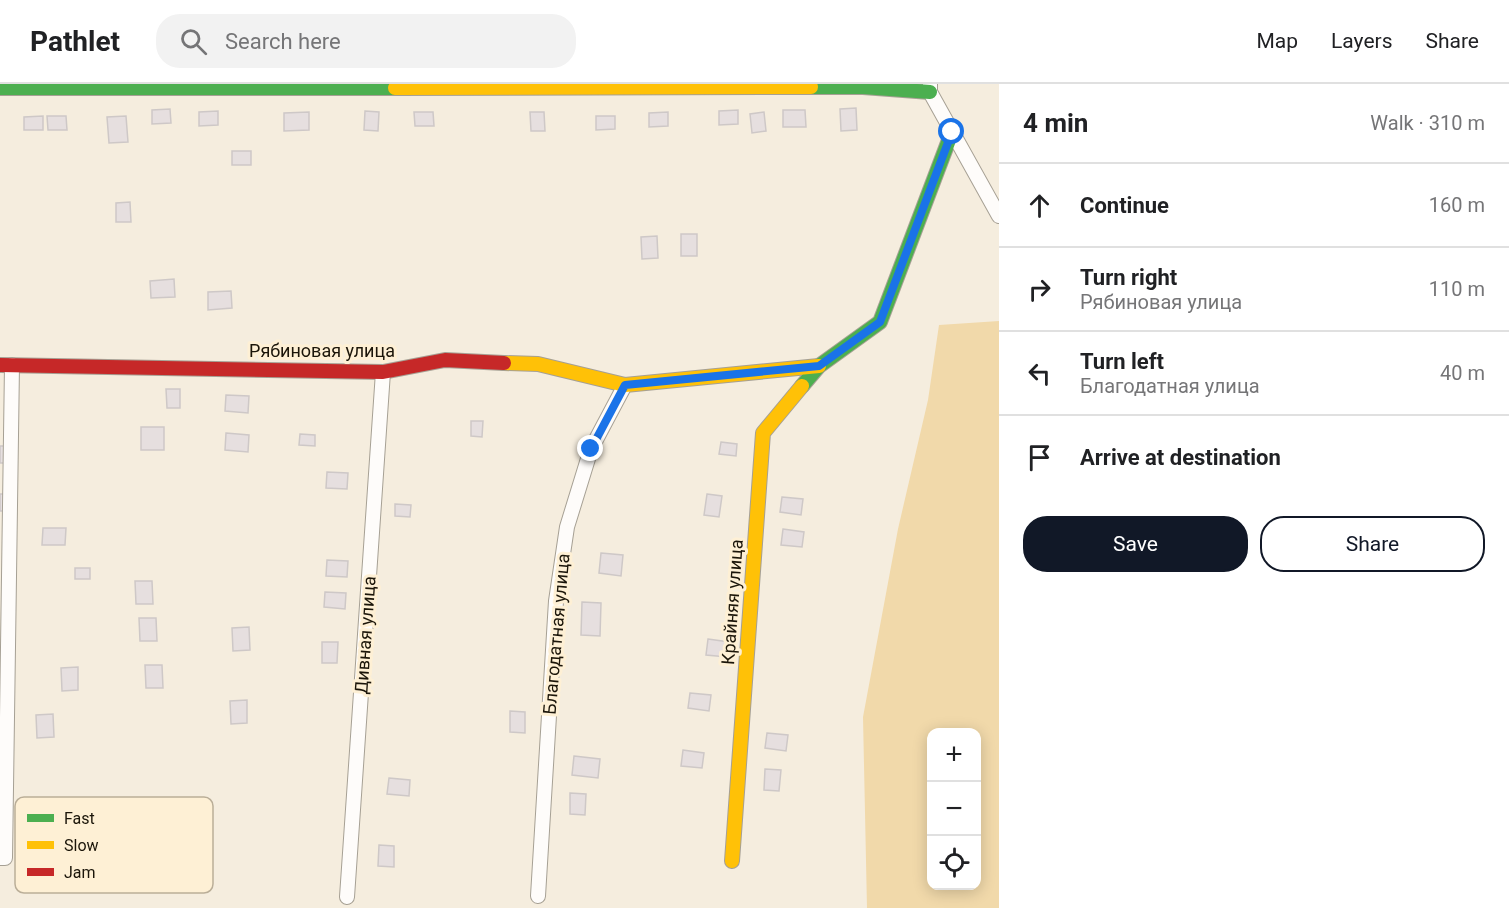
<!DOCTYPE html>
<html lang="en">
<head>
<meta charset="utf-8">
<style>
  body { margin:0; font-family:Roboto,sans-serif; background:#f2f2f2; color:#202124 }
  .controls { position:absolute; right:18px; bottom:18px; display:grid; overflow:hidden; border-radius:12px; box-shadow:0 3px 15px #0003 }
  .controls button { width:54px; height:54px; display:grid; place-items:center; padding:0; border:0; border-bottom:2px solid #e0e0e0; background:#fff; color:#202124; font:30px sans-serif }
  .stop { position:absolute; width:18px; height:18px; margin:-14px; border:4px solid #1a73e8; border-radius:50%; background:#fff }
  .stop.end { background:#1a73e8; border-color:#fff; box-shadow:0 2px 6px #0008 }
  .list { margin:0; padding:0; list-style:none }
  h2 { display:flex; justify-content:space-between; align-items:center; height:78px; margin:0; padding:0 24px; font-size:26px }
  h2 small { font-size:20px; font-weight:400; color:#757577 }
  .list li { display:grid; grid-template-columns:39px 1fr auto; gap:18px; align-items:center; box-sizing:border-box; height:84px; padding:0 24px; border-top:2px solid #e0e0e0 }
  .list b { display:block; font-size:22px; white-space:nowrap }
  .list p { margin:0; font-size:20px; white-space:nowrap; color:#757577 }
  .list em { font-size:20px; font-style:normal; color:#757577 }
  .actions { display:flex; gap:12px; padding:18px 24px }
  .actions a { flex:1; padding:14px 0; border:2px solid #111827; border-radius:24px; text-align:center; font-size:21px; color:#111827 }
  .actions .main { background:#111827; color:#fff }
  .icon { flex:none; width:33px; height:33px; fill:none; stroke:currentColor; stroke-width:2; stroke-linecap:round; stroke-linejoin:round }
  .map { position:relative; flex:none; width:999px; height:824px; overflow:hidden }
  header { display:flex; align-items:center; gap:36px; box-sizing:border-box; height:84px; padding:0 30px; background:#fff; border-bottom:2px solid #e0e0e0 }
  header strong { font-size:28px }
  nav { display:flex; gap:33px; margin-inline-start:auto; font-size:21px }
  .search { width:420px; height:54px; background:#f2f2f2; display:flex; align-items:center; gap:15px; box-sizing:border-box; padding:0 21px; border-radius:24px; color:#757577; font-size:22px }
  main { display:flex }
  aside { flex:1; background:#fff }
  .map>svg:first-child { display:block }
  .green { fill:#f1d9aa; fill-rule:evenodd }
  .building { fill:#e6dfdf; stroke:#cec8c7; stroke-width:1.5 }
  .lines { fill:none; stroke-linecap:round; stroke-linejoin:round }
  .street-casing { stroke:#a6a094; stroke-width:16 }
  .fast-casing { stroke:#a6a094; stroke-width:16 }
  .slow-casing { stroke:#a6a094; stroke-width:16 }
  .jam-casing { stroke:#a6a094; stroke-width:16 }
  .street { stroke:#fefcfa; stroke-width:14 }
  .fast { stroke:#4caf50; stroke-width:14 }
  .slow { stroke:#ffc107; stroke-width:14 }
  .jam { stroke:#c62828; stroke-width:14 }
  .route { stroke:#1a73e8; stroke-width:8 }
  .labels { text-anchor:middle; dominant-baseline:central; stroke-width:6; stroke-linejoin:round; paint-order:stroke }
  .street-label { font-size:18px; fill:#1b1509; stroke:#fef0d5 }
  .key { fill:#fef0d5; stroke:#baae98; stroke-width:1.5 }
  .key-label { font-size:16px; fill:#1b1509 }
</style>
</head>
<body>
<header>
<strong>Pathlet</strong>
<div class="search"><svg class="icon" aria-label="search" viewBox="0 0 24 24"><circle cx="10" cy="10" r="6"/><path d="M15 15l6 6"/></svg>Search here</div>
<nav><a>Map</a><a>Layers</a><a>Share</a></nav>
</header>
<main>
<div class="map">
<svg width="999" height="824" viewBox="0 0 999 824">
  <rect width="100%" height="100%" fill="#f5edde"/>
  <!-- green -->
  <path class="green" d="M999,237V824H867L863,633L898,445L928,316L939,241ZM976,648V802H932V648Z"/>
  <!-- building -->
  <path class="building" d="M856,24L857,46L841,47L840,25Z
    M170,25L171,39L152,40V26Z
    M738,26V40L719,41V27Z
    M783,26H805L806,43H783Z
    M218,27V41L199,42V28Z
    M365,27L379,28L378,47L364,46Z
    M309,28V46L284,47V29Z
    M414,28H433L434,42H415Z
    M530,28H544L545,47H531Z
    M668,28V42L649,43V29Z
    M764,28L766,47L752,49L750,30Z
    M43,32V46H24V33Z
    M47,32H66L67,46H48Z
    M126,32L128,58L109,59L107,33Z
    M596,32H615V45L596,46Z
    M232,67H251V81H232Z
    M130,118L131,138H116V119Z
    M681,150H697V172H681Z
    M657,152L658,174L642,175L641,153Z
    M174,195L175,213L151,214L150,197Z
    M231,207L232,224L208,226V208Z
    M166,305H180V324H167Z
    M226,311L249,312L248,329L225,327Z
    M471,337H483L482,353L471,352Z
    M141,343H164V366H141Z
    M226,349L249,351L248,368L225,366Z
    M300,350L315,351V362L299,361Z
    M721,358L737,360L736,372L719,370Z
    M0,362H10V379H0Z
    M327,388L348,389L347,405L326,404Z
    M0,410H6V427H0Z
    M707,410L722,412L719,433L704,431Z
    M782,413L803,415L801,431L780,428Z
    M395,420L411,421L410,433L395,432Z
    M43,444H66L65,461H42Z
    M783,445L804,448L802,463L781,461Z
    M601,469L623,471L621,492L599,489Z
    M327,476L348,477L347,493L326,492Z
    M75,484H90V495H75Z
    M135,497H152L153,520H136Z
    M325,508L346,509L345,525L324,523Z
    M582,518L601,519L600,552L581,551Z
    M139,534H156L157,557H140Z
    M249,543L250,566L233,567L232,544Z
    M708,555L729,558L727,573L706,571Z
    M322,558H338L337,579H322Z
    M145,581H162L163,604H146Z
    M78,583V606L62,607L61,584Z
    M690,609L711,611L709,627L688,624Z
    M247,616V639L231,640L230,617Z
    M510,627L525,628V649L510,648Z
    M53,630L54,653L37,654L36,631Z
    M767,649L788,651L786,667L765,664Z
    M683,666L704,669L702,684L681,682Z
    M574,672L600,675L598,694L572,691Z
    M765,685L781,686L779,707L764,706Z
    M389,694L410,696L409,712L387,710Z
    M570,709L586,710L585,731L570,730Z
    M379,761L394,762V783L378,782Z"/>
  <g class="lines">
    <!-- street casing -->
    <g class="street-casing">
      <path id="street" d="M930,0V8L999,132
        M0,774H5L12,281
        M538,812L556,517L567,443L591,365L625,301
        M347,813L383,288"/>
    </g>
    <!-- fast casing -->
    <g class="fast-casing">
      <path id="fast" d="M811,3H863L930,8
        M0,4H395
        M802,302L819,282L880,238L952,48"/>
    </g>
    <!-- slow casing -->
    <g class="slow-casing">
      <path id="slow" d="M395,4L811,3
        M504,279L538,280L625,301L819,282
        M732,777L763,349L802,302"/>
    </g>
    <!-- jam casing -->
    <g class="jam-casing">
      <path id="jam" d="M0,281L383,288L445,276L504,279"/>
    </g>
    <!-- street -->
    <use href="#street" class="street"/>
    <!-- fast -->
    <use href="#fast" class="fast"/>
    <!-- slow -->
    <use href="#slow" class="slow"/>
    <!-- jam -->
    <use href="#jam" class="jam"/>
  </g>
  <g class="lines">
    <!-- route -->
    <path class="route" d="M591,365L625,301L819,282L880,238L952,48"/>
  </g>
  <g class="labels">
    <!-- street labels -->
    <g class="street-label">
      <text x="322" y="266">Рябиновая улица</text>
      <text transform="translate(732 518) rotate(-86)">Крайняя улица</text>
      <text transform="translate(556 550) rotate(-85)">Благодатная улица</text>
      <text transform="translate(365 551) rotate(-86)">Дивная улица</text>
    </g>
  </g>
  <!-- legend -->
  <rect x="15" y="713" width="198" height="96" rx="9" class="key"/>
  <rect x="27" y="730" width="27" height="8" fill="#4caf50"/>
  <rect x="27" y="757" width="27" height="8" fill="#ffc107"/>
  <rect x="27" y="784" width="27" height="8" fill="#c62828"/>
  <g class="key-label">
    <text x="64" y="740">Fast</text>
    <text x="64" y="767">Slow</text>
    <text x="64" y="794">Jam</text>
  </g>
</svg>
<div class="controls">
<button>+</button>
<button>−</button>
<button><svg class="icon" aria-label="locate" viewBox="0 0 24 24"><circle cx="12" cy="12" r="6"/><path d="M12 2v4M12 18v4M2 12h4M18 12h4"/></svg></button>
</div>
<div class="stop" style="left:952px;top:48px"></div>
<div class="stop end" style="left:591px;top:365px"></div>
</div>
<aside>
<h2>4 min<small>Walk · 310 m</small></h2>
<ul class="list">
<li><svg class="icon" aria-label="ahead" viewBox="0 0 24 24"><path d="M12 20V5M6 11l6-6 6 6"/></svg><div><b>Continue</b></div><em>160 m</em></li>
<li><svg class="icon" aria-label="right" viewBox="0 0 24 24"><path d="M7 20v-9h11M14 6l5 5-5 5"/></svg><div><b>Turn right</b><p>Рябиновая улица</p></div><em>110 m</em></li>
<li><svg class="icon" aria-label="left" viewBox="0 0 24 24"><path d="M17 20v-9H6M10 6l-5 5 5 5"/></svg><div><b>Turn left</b><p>Благодатная улица</p></div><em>40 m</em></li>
<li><svg class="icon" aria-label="arrive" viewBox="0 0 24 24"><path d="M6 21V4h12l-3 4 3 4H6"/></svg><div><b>Arrive at destination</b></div></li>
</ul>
<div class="actions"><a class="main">Save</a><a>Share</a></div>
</aside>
</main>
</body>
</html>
